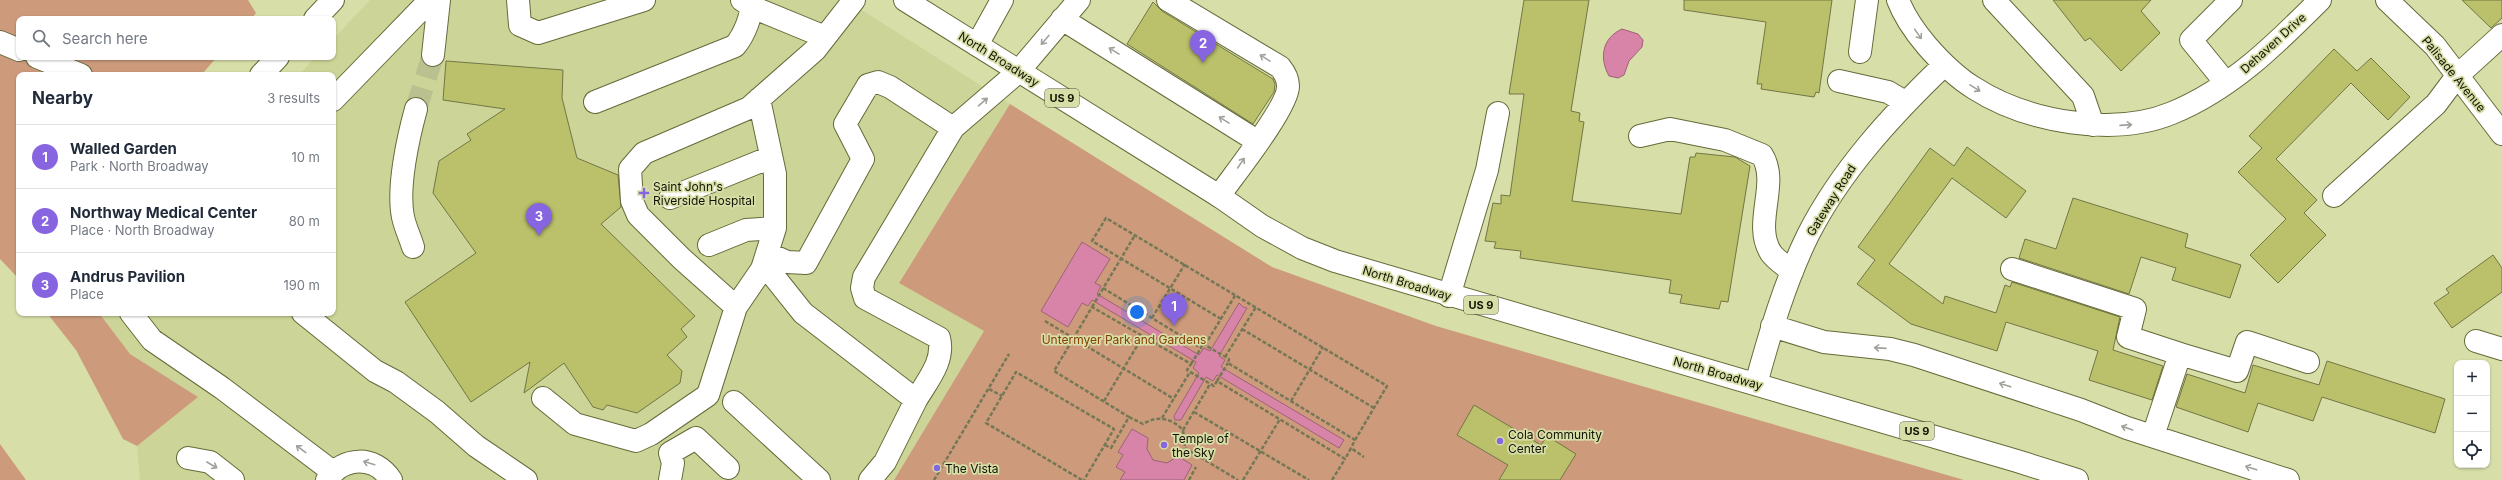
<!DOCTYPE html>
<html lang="en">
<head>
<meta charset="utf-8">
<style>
  body { margin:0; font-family:Inter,sans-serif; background:#f6f6f7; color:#1f2937 }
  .controls { position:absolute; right:12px; bottom:12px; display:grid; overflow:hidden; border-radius:8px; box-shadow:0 1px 3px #0004 }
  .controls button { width:36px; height:36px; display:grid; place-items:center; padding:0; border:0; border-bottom:1px solid #e0e1e3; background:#fff; color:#1f2937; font:20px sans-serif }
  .you { position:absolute; left:1137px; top:312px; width:14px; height:14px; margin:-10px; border:3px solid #fff; border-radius:50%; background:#1a73e8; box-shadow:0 0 0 6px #1a73e833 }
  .badge { display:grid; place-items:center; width:26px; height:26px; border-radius:50%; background:#8764e0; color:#fff; font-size:13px; font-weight:700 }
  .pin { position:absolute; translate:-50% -33px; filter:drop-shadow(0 1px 2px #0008) }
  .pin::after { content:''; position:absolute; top:21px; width:14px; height:12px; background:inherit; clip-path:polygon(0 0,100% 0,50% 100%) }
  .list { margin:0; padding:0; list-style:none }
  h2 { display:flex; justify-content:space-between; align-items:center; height:52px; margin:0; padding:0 16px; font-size:17px }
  h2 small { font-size:13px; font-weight:400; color:#747a83 }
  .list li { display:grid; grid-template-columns:26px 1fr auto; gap:12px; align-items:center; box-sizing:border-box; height:64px; padding:0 16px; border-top:1px solid #e0e1e3 }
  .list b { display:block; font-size:15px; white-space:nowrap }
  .list p { margin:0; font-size:13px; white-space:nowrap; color:#747a83 }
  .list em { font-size:13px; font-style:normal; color:#747a83 }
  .icon { flex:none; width:22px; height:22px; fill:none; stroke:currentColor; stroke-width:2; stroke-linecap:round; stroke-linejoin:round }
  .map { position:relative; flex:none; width:2502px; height:480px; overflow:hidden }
  .search { position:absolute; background:#fff; box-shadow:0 1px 3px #0004; left:16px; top:16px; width:320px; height:44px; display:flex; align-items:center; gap:10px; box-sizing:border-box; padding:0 14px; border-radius:8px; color:#747a83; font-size:15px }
  .panel { position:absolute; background:#fff; box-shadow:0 1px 3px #0004; left:16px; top:72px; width:320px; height:244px; border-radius:8px }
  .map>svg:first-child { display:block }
  .built { fill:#cdd497 }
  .green { fill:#cd9b7c }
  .water { fill:#d884a8; stroke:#9d6276 }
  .building { fill:#bac16a; stroke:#727645 }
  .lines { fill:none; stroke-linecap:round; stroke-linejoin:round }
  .minor-tunnel { stroke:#bac08f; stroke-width:22; stroke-dasharray:22 11; stroke-linecap:butt }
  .minor-casing { stroke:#666a39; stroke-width:24 }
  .major-casing { stroke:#666a39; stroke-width:24 }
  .path { stroke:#747854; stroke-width:2.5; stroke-dasharray:4 2; stroke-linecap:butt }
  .minor { stroke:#fff; stroke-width:22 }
  .major { stroke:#fff; stroke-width:22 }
  .oneway { stroke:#a0a19a }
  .poi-dot { fill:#8764e0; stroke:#d8dea8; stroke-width:1.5 }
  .labels { text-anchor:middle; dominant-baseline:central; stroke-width:3.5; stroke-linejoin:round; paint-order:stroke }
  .shield { fill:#d8dea8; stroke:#4d5034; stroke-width:1 }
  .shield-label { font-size:11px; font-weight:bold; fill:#121302 }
  .street-label { font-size:12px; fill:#121302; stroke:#d8dea8 }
  .poi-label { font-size:12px; fill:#121302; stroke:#d8dea8; text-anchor:start }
  .park-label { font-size:12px; fill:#864104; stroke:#d8dea8 }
</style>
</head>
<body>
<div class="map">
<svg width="2502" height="480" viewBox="0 0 2502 480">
  <rect width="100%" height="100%" fill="#d8dea8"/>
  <!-- built -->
  <path class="built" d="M370,0H846L1010,104L899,282L984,331L894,480H140L137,446L197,397L130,354L99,313H333V75H299L315,57H333V39Z"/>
  <!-- green -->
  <path class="green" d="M0,0H248L256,13L251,19H19V57H217L203,73L183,75H19V279L0,259Z
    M1010,104L1272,267L1436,326L1964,480H894L984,331L899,283Z
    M47,313H99L130,354L198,397L137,446L123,439L76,350Z
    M0,444L26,480H0Z"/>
  <!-- water -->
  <path class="water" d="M1622,29L1638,34L1643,40L1642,47L1629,61L1624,75L1618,78L1609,76C1599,58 1602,38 1622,29Z
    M1082,242L1110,259L1095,283L1101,286L1097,294L1199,355L1204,348L1210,351L1239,303L1243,307L1247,308L1219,356L1225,360L1221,367L1344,440L1339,448L1217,375L1213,381L1206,377L1181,420H1175L1174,416L1199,373L1193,368L1196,362L1092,300L1088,306L1082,303L1068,327L1041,311Z
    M1132,429L1148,438L1147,449L1153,460L1167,463L1178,456L1192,465L1184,480H1120L1125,472L1116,467L1123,455L1118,452Z"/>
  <!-- building -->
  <path class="building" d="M1524,0H1589L1571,111L1580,113L1579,121L1584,122L1572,201L1681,214L1690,157H1695L1696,153L1735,157L1750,166L1728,302L1721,301L1719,309L1680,303L1682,295L1669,293L1671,280L1520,258L1521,251L1494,248L1496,242L1485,241L1493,203L1501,204V195L1510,196L1524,94H1509Z
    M1684,0H1832L1819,93L1816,92L1814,97L1761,89L1762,84H1757L1766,22L1684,10Z
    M2053,0H2151L2141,11L2160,33L2121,71L2090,38L2085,41Z
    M2462,0H2502V18L2491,28Z
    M1153,2L1162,11L1273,79L1275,84L1274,92L1253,124L1127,44Z
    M2334,49L2357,71L2371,58L2410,97L2388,120L2351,83L2276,159L2317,200L2304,213L2326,235L2278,283L2250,255L2286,219L2238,172L2262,148L2249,136Z
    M446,61L563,70L562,98L577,158L618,175L621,207L601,224L695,316L681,329L687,337L667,355L682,371L680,383L637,413L607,405L603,410L593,407L564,363L524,393L530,362L471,402L405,302L476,253L433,193L439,161L471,140L467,134L505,109L443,100Z
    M1967,147L2026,191L2006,218L1952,178L1889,264L1943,304L1945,296L1996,313L2005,285L2010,287L2012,282L2120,317L2113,350L2163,366L2152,400L2089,380L2098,351L2006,322L1997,351L1911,324L1857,284L1875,260L1858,247L1930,148L1954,166Z
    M2073,198L2188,234L2185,247L2241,265L2230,298L2172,280L2176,268L2141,257L2129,294L2019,258L2025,239L2056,249Z
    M2493,255L2502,268V292L2452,328L2434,303L2449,293L2446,289Z
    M2327,361L2445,399L2435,433L2322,397L2313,421L2258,403L2248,432L2176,407L2187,374L2245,393L2253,365L2319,385Z
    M1474,405L1541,445L1547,436L1576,454L1560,480H1499L1508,465L1457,435Z"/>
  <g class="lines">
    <!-- minor-tunnel -->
    <path class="minor-tunnel" d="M416,109L433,55"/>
    <!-- minor casing -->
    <g class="minor-casing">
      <path id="minor" d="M518,0L520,25L538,33L644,0
        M742,0L752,7L825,37
        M1168,0L1280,67C1285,73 1288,78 1288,86C1289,106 1233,176 1219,196
        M1898,0C1904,16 1916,33 1927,46C1941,62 1956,77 1974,88C2027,122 2114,137 2172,113C2231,89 2276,44 2320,0
        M1994,0L2083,96L2093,125
        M2387,0L2435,46L2502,134
        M315,19L333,0
        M1062,19L1257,141
        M0,42L19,50
        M977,45L1002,0
        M1860,52L1867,0
        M433,55L439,0
        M37,57L81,75
        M261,75L278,57
        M1839,81L1888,92L1905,102
        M2226,83L2191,40L2231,0
        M333,100L430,0
        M595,102L735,46C745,34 752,15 752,0
        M953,128L1018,72L1079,0
        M1640,136L1670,129L1725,140L1762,155C1780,184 1752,223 1771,253C1776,260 1786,266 1792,272
        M2334,196L2436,104L2457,76L2502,35
        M670,198L771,157
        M709,245L746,230L775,228
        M413,247C410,237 405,227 403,217C397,188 408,138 416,109
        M767,253L787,262L806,263L863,159L845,124L868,85L878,82L890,87L953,128L864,277L862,288L865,298L939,338C945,361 927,381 916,400
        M764,264L803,313L916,400L885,462L870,480
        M2012,269L2135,309L2128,337L2180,354
        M1449,296L1487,170L1498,113
        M736,307L682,259L638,215L632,201L630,169L644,153L749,108L815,50L854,0
        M131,313L152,340L222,388L333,472
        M303,313L375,371L396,382L437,412L476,446L526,480
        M1772,326L1824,342L1890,349L1914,355L2081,410L2127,428L2288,480
        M2476,341L2502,349
        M1756,384C1770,333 1785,282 1808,235C1841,170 1892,115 1944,65
        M543,398L575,424L636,441L651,434L708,395L736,307L762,269L775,228V174L759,99
        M734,402L819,480
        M2153,436L2180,354L2237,371L2247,342L2308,362
        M188,458L210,462L233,480
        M327,480C343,456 375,455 391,480
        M670,480L673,463L670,453L696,438L728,468"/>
    </g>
    <!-- major casing -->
    <g class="major-casing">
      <path id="major" d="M905,0L1219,196L1262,226L1302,248L1335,261L2017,461L2077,480"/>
    </g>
    <!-- path -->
    <path class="path" d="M1103,288L1201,348L1203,343L1205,345L1229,359L1228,363L1355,440L1351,448
      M1092,307L1135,235
      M1152,318L1185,264
      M1221,319L1092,241L1106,218L1387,386L1355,440
      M1045,321L1174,399
      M1242,329L1374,408
      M1205,345L1236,294
      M1225,357L1256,307
      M1191,364L1201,348
      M1217,381L1228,363
      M989,389L1002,396
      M1104,401L1143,336
      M1291,401L1323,347
      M1194,412L1309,480
      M1129,417L1143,424C1158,415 1171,418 1183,430L1185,448L1238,480
      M1162,418L1190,372
      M1183,430L1210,384
      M1105,445L1111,448L1129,417L1054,371L1092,307L1191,364L1187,370L1214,386L1217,381L1345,459L1351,448L1364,457
      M934,480L1009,354
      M1082,480L986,423L1016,372L1114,429L1084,480
      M1189,480L1196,467
      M1243,480L1280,419
      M1332,480L1345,459"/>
    <!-- minor -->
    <use href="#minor" class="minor"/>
    <!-- major -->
    <use href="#major" class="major"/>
  </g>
  <!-- one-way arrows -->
  <defs><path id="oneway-shaft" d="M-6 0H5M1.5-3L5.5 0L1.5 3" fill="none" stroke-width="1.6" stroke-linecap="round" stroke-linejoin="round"/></defs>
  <g class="oneway">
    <use href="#oneway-shaft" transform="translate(1918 34) rotate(55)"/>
    <use href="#oneway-shaft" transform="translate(1045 40) rotate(130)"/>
    <use href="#oneway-shaft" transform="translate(1114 51) rotate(-148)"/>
    <use href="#oneway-shaft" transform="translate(1265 58) rotate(-148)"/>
    <use href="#oneway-shaft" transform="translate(1975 88) rotate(32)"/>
    <use href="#oneway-shaft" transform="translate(983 102) rotate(-41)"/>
    <use href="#oneway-shaft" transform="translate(1224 120) rotate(-148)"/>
    <use href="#oneway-shaft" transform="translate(2126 125) rotate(-4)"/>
    <use href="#oneway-shaft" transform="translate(1241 163) rotate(-56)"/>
    <use href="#oneway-shaft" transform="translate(1880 348) rotate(-176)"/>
    <use href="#oneway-shaft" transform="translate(2005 385) rotate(-162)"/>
    <use href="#oneway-shaft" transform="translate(2127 428) rotate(-161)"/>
    <use href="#oneway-shaft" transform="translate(301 449) rotate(-143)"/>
    <use href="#oneway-shaft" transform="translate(369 463) rotate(-163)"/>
    <use href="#oneway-shaft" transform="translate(212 465) rotate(30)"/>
    <use href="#oneway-shaft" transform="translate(2251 468) rotate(-162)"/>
  </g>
  <!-- markers -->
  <g class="poi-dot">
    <path d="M642 187h4v4h4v4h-4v4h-4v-4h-4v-4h4z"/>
    <circle cx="1500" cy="441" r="4"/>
    <circle cx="1164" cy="445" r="4"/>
    <circle cx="937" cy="468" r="4"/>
  </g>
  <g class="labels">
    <!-- shield labels -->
    <g class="shield">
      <rect x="1045" y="89" width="34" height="18" rx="3"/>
      <rect x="1464" y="296" width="34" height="18" rx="3"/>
      <rect x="1900" y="422" width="34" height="18" rx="3"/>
    </g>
    <g class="shield-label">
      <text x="1062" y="98">US 9</text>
      <text x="1481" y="305">US 9</text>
      <text x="1917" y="431">US 9</text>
    </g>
    <!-- street labels -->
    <g class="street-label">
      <text transform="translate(2273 43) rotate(-42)">Dehaven Drive</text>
      <text transform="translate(999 59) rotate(32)">North Broadway</text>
      <text transform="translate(2454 74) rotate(51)">Palisade Avenue</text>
      <text transform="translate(1831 200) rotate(-58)">Gateway Road</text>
      <text transform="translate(1407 283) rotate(17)">North Broadway</text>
      <text transform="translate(1718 373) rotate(16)">North Broadway</text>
    </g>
    <!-- poi labels -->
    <g class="poi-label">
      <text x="653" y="186">Saint John's<tspan x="653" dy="14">Riverside Hospital</tspan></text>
      <text x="1508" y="434">Cola Community<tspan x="1508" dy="14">Center</tspan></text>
      <text x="1172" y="438">Temple of<tspan x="1172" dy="14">the Sky</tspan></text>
      <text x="945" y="468">The Vista</text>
    </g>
    <!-- park labels -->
    <g class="park-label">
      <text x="1124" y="339">Untermyer Park and Gardens</text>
    </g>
  </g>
</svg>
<div class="controls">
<button>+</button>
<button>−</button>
<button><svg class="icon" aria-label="locate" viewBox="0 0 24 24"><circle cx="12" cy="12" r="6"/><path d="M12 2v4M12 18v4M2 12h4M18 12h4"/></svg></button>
</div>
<div class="you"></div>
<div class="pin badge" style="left:1174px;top:326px">1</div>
<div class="pin badge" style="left:1203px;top:63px">2</div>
<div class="pin badge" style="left:539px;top:236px">3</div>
<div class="search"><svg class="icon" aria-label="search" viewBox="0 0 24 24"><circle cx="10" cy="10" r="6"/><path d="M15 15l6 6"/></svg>Search here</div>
<section class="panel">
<h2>Nearby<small>3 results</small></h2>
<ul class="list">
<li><span class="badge">1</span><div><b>Walled Garden</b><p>Park · North Broadway</p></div><em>10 m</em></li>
<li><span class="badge">2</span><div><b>Northway Medical Center</b><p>Place · North Broadway</p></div><em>80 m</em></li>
<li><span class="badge">3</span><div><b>Andrus Pavilion</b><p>Place</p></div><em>190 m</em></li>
</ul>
</section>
</div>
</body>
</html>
